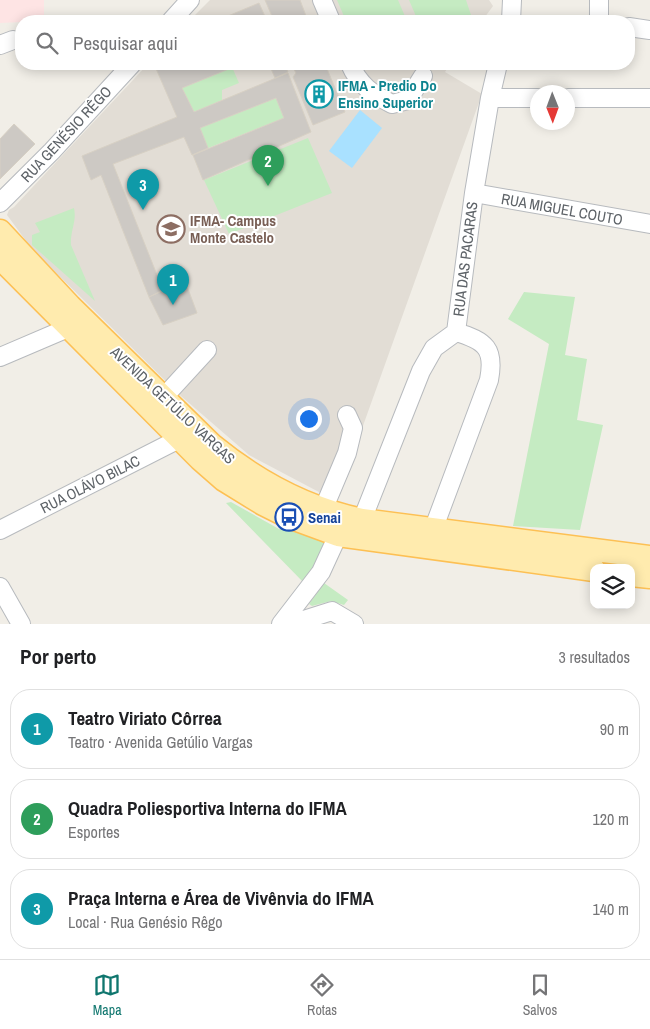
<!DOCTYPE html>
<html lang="pt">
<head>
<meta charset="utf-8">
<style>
  body { margin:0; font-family:"Archivo Narrow",sans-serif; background:#f2f2f2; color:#202124 }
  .controls { position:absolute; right:15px; bottom:15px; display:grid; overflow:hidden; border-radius:10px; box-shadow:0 2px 12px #0003 }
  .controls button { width:45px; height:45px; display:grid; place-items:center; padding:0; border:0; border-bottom:1px solid #e0e0e0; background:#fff; color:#202124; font:25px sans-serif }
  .compass { position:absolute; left:530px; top:85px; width:45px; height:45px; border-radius:50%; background:#fff; box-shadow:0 2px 12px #0003; rotate:179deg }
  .you { position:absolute; left:308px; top:418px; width:18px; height:18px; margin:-12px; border:4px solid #fff; border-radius:50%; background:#1a73e8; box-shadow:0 0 0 8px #1a73e833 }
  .badge { display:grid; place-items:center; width:32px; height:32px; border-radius:50%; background:#0f766e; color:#fff; font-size:16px; font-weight:700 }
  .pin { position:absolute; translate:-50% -41px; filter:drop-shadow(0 1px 2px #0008) }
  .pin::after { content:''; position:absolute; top:26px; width:18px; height:15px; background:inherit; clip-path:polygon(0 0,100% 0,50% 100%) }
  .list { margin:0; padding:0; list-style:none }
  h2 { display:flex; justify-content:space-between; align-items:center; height:65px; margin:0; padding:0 20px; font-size:21px }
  h2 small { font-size:16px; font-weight:400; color:#757577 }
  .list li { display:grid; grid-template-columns:32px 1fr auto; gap:15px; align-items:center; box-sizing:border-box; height:80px; margin:0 10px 10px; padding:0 10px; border:1px solid #e0e0e0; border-radius:20px }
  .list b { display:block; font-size:19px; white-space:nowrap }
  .list p { margin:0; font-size:16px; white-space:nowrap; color:#757577 }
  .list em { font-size:16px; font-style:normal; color:#757577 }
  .icon { flex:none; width:28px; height:28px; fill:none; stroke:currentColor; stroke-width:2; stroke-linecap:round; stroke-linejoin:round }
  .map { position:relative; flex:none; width:650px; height:624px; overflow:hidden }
  .search { position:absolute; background:#fff; box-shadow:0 2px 12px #0003; left:15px; right:15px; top:15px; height:55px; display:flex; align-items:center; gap:12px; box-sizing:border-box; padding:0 18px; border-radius:20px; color:#757577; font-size:19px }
  .sheet { height:335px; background:#fff }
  nav { display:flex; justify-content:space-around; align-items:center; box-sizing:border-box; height:70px; border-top:1px solid #e0e0e0; background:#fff; font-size:14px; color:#757577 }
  nav a { display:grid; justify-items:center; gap:2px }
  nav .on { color:#0f766e }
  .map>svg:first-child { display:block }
  .education { fill:#e2ddd5 }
  .medical { fill:#fee4e4 }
  .green { fill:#c5ebc2 }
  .water { fill:#a9e1ff }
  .building { fill:#cdc9c4; stroke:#d7d0c4 }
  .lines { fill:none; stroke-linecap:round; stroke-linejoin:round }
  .minor-casing { stroke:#b7babe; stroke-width:20 }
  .major-casing { stroke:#fdc054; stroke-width:25 }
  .minor { stroke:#fff; stroke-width:18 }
  .major { stroke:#ffebae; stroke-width:22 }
  .labels { text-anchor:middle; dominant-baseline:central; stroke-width:4; stroke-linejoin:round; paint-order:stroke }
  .culture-label { font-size:15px; font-weight:bold; fill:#0d838f; stroke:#fff; text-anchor:start }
  .street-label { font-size:15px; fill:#5e6368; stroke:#fff }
  .education-label { font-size:15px; font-weight:bold; fill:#785e54; stroke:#fff; text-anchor:start }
  .transit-label { font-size:15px; font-weight:bold; fill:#164399; stroke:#fff; text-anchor:start }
</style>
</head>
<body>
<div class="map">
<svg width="650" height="624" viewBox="0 0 650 624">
  <rect width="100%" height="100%" fill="#f1eee7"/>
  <!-- education -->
  <path class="education" d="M210,0H489L493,6L482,21H189Z
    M148,64H450L445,72L482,94L336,501L249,455L181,396L32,249L7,215L9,210L14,207Z"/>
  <!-- medical -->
  <path class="medical" d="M0,0H44V21L0,23Z"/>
  <!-- green -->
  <path class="green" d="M337,0H398L407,21H346Z
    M409,0H466L472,18L465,21H418Z
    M232,67L239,83L222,90V100L194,112L182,88Z
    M276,98L284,118L208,148L200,128Z
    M308,138L332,193L229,234L204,180Z
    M74,208C77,222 70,231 71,245L95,301L32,245V235L40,232L35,223Z
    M524,292L575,297L565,355L587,359L577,420L603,425L580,530L513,526L549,344L508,319Z
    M231,502L279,529L295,527L326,541L324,552L304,583L226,503Z
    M324,583L348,600L344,605L331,601L312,606L309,604Z"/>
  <!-- water -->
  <path class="water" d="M360,110L382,128L352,168L329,151Z"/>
  <!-- building -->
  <path class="building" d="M265,0H300L308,21H274Z
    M259,3L267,21H216Z
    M154,64H241L182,88L194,112L288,73L311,132L203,180L193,155L284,118L276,98L200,128L208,148L192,155L184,137L113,164L163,290L149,297L101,175L91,180L82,156L177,117Z
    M269,64H284L288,72L275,78Z
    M291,64H325L345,112L313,125L293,77L296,73Z
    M14,124L35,144L0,179V139Z
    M185,281L197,313L163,325L149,297Z"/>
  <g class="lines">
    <!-- minor casing -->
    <g class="minor-casing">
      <path id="minor" d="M322,0L331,21
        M599,0V21
        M171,21L190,0
        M511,21L512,0
        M629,27L650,30
        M0,45L13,40
        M350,64C359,85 372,94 392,104L408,100L423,76
        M490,98H538
        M568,98H650
        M474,193L650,224
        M0,203L52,151L132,64
        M456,332L474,193L490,98L498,64
        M0,357L68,328
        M163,398L207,350
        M323,510L347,453L353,428L347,415
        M362,520L421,371L434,348L456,332
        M0,530L179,439
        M433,530L489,380C495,349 486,341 456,332
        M0,587L21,624
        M281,624L321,572L338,535
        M291,624L332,611L354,624"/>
    </g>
    <!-- major casing -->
    <g class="major-casing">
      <path id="major" d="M0,231L70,306L212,445C256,481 305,508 362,520L650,557
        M0,258L200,459L224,480L263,504L289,517L338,535L594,570
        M631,575L650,577"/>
    </g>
    <!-- minor -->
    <use href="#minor" class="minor"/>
    <!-- major -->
    <use href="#major" class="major"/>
  </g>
  <!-- icons -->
  <defs>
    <g id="building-ring" transform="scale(1.4375)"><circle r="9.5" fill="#fff" stroke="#0f9aa8" stroke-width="1.5"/><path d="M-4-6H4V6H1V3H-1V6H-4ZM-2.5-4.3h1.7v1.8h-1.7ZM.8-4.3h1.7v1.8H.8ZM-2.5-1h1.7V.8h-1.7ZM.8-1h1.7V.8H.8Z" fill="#0f9aa8"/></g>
    <g id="university-ring" transform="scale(1.4375)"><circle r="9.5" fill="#fff" stroke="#8d6e63" stroke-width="1.5"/><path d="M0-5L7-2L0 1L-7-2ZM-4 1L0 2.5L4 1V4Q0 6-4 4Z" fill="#8d6e63"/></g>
    <g id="bus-ring" transform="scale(1.4375)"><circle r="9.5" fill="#fff" stroke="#1a4fb4" stroke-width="1.5"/><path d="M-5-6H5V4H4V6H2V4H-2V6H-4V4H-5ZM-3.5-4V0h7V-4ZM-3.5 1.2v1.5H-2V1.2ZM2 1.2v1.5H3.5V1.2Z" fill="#1a4fb4"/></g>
  </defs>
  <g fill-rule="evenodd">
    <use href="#building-ring" x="319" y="94"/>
    <use href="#university-ring" x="171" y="229"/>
    <use href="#bus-ring" x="289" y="517"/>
  </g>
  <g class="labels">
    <!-- culture labels -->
    <g class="culture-label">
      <text x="338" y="85">IFMA - Predio Do<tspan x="338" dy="17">Ensino Superior</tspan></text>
    </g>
    <!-- street labels -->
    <g class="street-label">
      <text transform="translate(66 134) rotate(-47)">RUA GENÉSIO RÊGO</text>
      <text transform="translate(562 209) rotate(10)">RUA MIGUEL COUTO</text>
      <text transform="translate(465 259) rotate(-83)">RUA DAS PACARAS</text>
      <text transform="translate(173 405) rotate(43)">AVENIDA GETÚLIO VARGAS</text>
      <text transform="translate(90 484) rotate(-27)">RUA OLÁVO BILAC</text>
    </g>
    <!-- education labels -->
    <g class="education-label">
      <text x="190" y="220">IFMA- Campus<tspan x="190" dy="17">Monte Castelo</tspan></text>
    </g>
    <!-- transit labels -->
    <g class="transit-label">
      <text x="308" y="517">Senai</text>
    </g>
  </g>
</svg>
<div class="controls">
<button><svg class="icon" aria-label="layers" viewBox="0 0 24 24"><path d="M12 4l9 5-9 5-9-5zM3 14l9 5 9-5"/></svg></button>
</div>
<svg class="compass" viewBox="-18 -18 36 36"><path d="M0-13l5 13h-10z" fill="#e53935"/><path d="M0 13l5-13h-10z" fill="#757577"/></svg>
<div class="you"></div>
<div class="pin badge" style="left:173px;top:305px;background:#0f9aa8">1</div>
<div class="pin badge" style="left:268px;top:186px;background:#2e9e5b">2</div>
<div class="pin badge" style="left:143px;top:210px;background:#0f9aa8">3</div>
<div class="search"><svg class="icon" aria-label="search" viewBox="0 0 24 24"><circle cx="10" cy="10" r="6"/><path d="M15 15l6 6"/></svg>Pesquisar aqui</div>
</div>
<section class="sheet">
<h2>Por perto<small>3 resultados</small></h2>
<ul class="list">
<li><span class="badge" style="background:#0f9aa8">1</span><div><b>Teatro Viriato Côrrea</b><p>Teatro · Avenida Getúlio Vargas</p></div><em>90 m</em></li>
<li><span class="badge" style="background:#2e9e5b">2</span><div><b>Quadra Poliesportiva Interna do IFMA</b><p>Esportes</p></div><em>120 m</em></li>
<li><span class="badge" style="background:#0f9aa8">3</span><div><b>Praça Interna e Área de Vivênvia do IFMA</b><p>Local · Rua Genésio Rêgo</p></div><em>140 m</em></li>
</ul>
</section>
<nav>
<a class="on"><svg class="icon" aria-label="map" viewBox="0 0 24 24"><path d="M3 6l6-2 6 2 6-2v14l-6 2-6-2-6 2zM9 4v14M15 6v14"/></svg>Mapa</a>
<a><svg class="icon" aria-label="directions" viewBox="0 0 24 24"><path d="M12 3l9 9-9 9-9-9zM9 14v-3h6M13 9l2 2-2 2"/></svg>Rotas</a>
<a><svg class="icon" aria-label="saved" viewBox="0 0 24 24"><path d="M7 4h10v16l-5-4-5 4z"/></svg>Salvos</a>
</nav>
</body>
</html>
